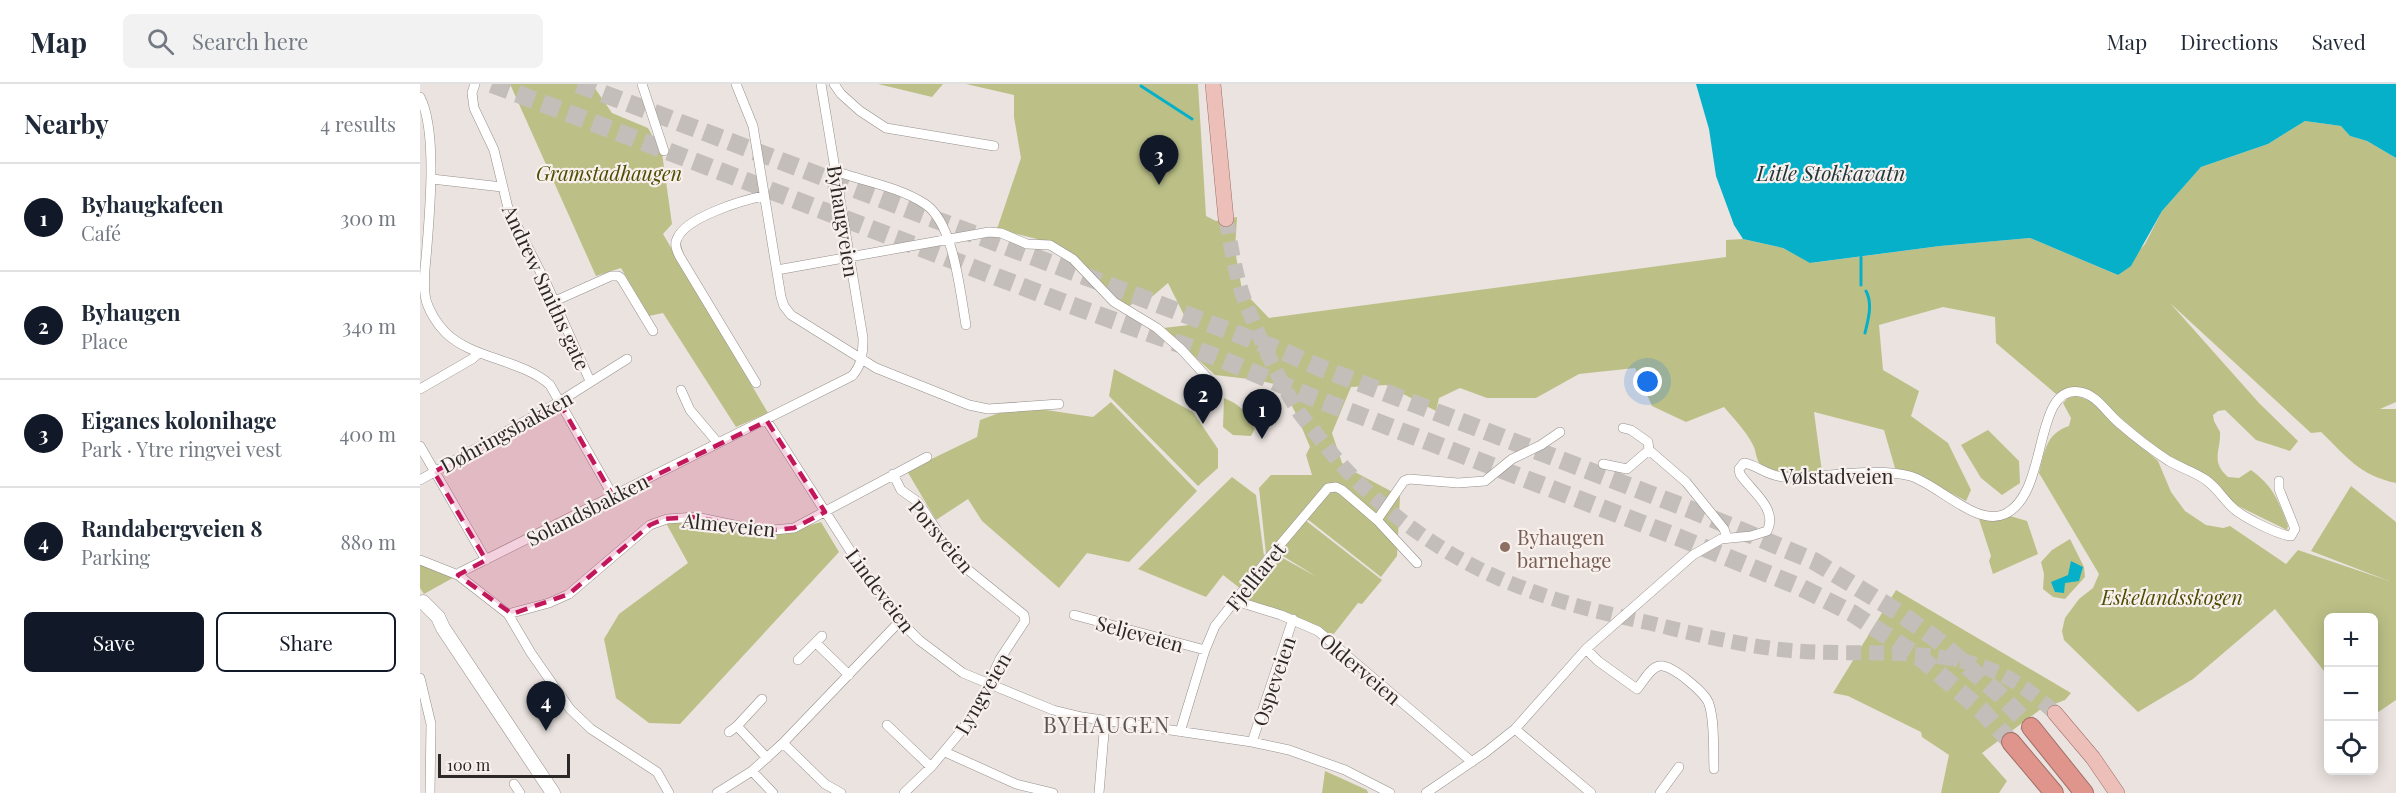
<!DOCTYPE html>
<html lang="en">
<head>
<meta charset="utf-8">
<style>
  body { margin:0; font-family:"Playfair Display",serif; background:#f2f2f3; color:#1f2937 }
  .controls { position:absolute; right:18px; bottom:18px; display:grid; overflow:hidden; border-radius:9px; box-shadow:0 3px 15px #0003 }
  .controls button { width:54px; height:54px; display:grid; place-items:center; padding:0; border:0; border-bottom:2px solid #e0e1e3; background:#fff; color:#1f2937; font:30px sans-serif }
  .scale { position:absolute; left:18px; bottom:15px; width:132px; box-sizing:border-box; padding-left:6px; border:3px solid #2b2827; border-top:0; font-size:16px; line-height:21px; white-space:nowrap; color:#2b2827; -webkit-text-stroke:4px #f8f0ed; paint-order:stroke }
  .you { position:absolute; left:1228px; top:298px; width:21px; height:21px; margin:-15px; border:4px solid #fff; border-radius:50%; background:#1a73e8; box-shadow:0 0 0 9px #1a73e833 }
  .badge { display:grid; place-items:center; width:39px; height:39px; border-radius:50%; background:#111827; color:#fff; font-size:20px; font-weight:700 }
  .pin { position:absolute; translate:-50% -50px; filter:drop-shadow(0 2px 3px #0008) }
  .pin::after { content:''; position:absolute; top:32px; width:21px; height:18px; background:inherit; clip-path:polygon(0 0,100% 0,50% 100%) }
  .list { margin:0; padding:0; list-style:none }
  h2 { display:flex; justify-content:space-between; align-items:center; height:78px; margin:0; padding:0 24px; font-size:26px }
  h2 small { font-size:20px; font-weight:400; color:#747a83 }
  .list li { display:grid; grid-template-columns:39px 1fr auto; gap:18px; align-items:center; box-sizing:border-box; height:108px; padding:0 24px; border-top:2px solid #e0e1e3 }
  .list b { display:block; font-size:22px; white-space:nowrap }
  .list p { margin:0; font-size:20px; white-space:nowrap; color:#747a83 }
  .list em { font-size:20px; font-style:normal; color:#747a83 }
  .actions { display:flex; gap:12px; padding:18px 24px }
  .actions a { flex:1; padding:14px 0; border:2px solid #111827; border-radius:9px; text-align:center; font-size:21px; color:#111827 }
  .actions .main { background:#111827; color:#fff }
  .icon { flex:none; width:33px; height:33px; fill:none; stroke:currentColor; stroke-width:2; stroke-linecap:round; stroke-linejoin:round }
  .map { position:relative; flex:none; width:1976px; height:709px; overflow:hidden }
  header { display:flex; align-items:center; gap:36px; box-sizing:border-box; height:84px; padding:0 30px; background:#fff; border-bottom:2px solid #e0e1e3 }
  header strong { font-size:28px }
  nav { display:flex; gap:33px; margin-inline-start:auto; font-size:21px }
  .search { width:420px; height:54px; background:#f2f2f3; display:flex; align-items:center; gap:15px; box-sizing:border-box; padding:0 21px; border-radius:9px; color:#747a83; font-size:22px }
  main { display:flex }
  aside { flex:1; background:#fff }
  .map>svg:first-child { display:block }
  .green { fill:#bcc087 }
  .water { fill:#06b0c9 }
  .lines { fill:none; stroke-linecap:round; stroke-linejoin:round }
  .stream { stroke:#06b0c9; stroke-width:3 }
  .primary-tunnel { stroke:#c4beba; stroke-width:15; stroke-dasharray:15 8; stroke-linecap:butt }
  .highway-tunnel { stroke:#c4beba; stroke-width:18; stroke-dasharray:18 9; stroke-linecap:butt }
  .street-casing { stroke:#968f8c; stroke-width:10 }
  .secondary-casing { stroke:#968f8c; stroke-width:15 }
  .primary-casing { stroke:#a06f68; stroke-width:16 }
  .highway-casing { stroke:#a06f68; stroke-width:20 }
  .street { stroke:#fff; stroke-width:9 }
  .secondary { stroke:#fff; stroke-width:14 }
  .primary { stroke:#ecbfb9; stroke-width:15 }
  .highway { stroke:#df958b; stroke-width:18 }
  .marked { fill:#c2185b; fill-opacity:0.2; stroke:#c2185b; stroke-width:4.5; stroke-dasharray:12 8; stroke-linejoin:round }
  .education-dot { fill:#8d6e63; stroke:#f8f0ed; stroke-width:2 }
  .labels { text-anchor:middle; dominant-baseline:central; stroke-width:4.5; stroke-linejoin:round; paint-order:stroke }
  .park-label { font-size:20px; font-style:italic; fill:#4b4d00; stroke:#f8f0ed }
  .street-label { font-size:20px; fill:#2b2827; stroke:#f8f0ed }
  .education-label { font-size:20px; fill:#785e54; stroke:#f8f0ed; text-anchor:start }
  .water-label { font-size:21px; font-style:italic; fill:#20373c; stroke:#f8f0ed }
  .quarter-label { font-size:22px; letter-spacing:1.5px; fill:#5c5653; stroke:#f8f0ed }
</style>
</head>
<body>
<header>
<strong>Map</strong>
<div class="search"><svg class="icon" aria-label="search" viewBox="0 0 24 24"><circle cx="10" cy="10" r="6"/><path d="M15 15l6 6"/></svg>Search here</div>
<nav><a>Map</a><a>Directions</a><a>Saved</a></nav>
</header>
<main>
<aside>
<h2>Nearby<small>4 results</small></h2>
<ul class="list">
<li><span class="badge">1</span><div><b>Byhaugkafeen</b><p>Café</p></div><em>300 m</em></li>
<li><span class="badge">2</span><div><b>Byhaugen</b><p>Place</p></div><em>340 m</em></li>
<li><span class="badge">3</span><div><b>Eiganes kolonihage</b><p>Park · Ytre ringvei vest</p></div><em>400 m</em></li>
<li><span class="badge">4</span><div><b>Randabergveien 8</b><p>Parking</p></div><em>880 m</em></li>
</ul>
<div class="actions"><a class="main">Save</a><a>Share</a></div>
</aside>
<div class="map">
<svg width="1976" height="709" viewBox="0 0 1976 709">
  <rect width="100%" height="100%" fill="#eae3df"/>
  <!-- green -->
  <path class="green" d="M90,0H172L192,29L228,44L242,69L252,140L243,150L348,329L316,343L243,229L229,232L201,184L176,192Z
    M458,0H523L512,13Z
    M546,0H778L786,132L796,137L817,133L815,166L822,206L849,234L1306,173V156L1323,155L1363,164L1391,179L1520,162L1610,154L1698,191L1725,160L1742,127L1781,83L1848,60L1885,37L1921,42L1930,52L1947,57L1976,74V318L1960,325H1976V399C1939,391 1927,373 1901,348L1891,349L1750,219L1839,319L1878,357L1870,367L1836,356L1805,326L1798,327L1793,331L1794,337L1800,348C1801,367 1790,377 1808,393L1819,394L1831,386C1854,403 1858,416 1868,442L1867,446L1816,421L1757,376L1736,364L1667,305L1636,310L1576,259L1575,233L1523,223L1459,241L1463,286L1499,307L1491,332L1528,359L1551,406L1546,417L1499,392L1475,384L1464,346L1394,328L1402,388C1385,389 1356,394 1342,382C1335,376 1337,368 1333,361C1326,347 1314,335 1304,323L1266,338L1232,322L1215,284L1159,290L1116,314H1067L1040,304L1019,314L1016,327L966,301L931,303L912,349L922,379L935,388L980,412L977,472L961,493L886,434L885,436L962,496L942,520L938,519L913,551L825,514L859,472L897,493L858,469L880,439L846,470L839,404L851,391H892L886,371L890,363L877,332L862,302L837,296L795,291L743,244L769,241L748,199L727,217H716L707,224L660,177L617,155L577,145L601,74L594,33V11Z
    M694,285L773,328L798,365V384L778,402L689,312Z
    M1656,312L1669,316L1738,377L1751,408L1765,427L1786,441L1803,444L1810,442L1866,480L1878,466L1969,497L1891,467L1931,402L1976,438V616L1954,631V534H1908V592L1855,525L1773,595L1718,628L1644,556L1642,547L1645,534L1659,515L1673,504L1679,490L1619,389C1625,366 1626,350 1649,342L1651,334L1643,319L1648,314Z
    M804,314C819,320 829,329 835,344L831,352L813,351L803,343Z
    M691,318L777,407L709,478L667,469L639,504L562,437L548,415L516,436L487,387L557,353L560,336L599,322L673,333Z
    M1568,346L1599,377L1600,399L1582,411L1561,394L1541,361Z
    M812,393L836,411L844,472L821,505L803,491L786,513L718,485Z
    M1558,432L1578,437L1590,432L1607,437L1618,470L1573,490L1569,477L1571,472Z
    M261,436L284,438L348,453L401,438L419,468L260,640L229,639L196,614L184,555L199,530L268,479L246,439Z
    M1650,455L1664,483L1665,493L1645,515L1633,513L1623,505L1624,490L1621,478L1632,466Z
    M0,476L38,491L4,510L0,504Z
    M1476,506L1651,609L1645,616L1621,625L1562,669L1587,697L1579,709H1521L1529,671L1502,653L1501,648L1428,612L1413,609Z
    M905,687L947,706L948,709H902Z"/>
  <!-- water -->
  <path class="water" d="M1276,0H1976V74L1947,57L1930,52L1921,42L1885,37L1848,60L1781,83L1742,127L1711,182L1698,191L1610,154L1520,162L1390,179L1363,164L1323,155L1314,141L1296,92L1289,45Z
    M1651,477L1663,483L1659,497L1645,499L1644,509L1635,508L1631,498L1648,491Z"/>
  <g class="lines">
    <!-- stream -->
    <path class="stream" d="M721,2L772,35
      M1441,173V201
      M1445,249C1448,236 1453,220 1446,207"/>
    <!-- primary-tunnel -->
    <path class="primary-tunnel" d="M806,135C812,166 816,198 829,227C841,258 858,293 875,322C882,334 893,345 901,356C953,423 1023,474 1103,504C1144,520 1187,530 1230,539C1274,550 1320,561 1365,566C1432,573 1505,561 1569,585C1595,595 1615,611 1635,629"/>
    <!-- highway-tunnel -->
    <path class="highway-tunnel" d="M72,0L645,219L796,273L889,312L1260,454L1380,503L1432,529L1502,575L1561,626L1591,658
      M158,0L862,267L901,284L1269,425L1394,477L1478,528L1516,555L1578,609L1611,643"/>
    <!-- street casing -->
    <g class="street-casing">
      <path id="street" d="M55,0L52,9L54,24L74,66L88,124L127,201L170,297
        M222,0L244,67
        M316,0L333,42L361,213L364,222L371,231L456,284L549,321L568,325L639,320
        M414,0L421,10L440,27L466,44L574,62
        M0,13C17,45 10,125 7,162C6,179 2,199 6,216C9,227 17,240 25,248C51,275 104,276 130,301L193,412
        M417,90L421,89C448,98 481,104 505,120C534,139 540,208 546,241
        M12,95L82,103
        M357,186L569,148L581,149L607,160L630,161L653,175L694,218L737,244L762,266L793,300
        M135,217L191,192H198L201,194L233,247
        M336,299L260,173C257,167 254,161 257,155C265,133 324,116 344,112
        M0,305L52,275L59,269
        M261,306L270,326L298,359
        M347,337L451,499L480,537L499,556L543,589L633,626L662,633L832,658L869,666L925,686L970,709
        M1203,344L1211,346L1228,358L1229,366L1266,398L1304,445L1307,454
        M0,362L66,476
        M1183,380L1207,385L1229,366
        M473,390L481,406L498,418L532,469L547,485L604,531L605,537L580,575L562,614L542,646L511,683L484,709
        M0,396L139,318L207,275
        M957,436L997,479
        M0,476L38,491L88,530L111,569L150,625L171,645L237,688L249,709
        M38,491L41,488L432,292C442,281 443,269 443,254L401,0
        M816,517L861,531L898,547L1052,678
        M88,530L129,519L149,510L230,441L247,435L276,433L343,447L374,444L507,373
        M654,531L785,566
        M396,559L429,591
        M1166,565L1178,577L1217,605C1223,598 1230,584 1239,582C1250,579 1286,609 1289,620C1295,639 1293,664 1294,685
        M378,576L402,552
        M0,594L11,640L10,709
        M467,641L511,683
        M317,642L347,674
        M1095,645L1171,709
        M309,648L317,642L342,615
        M760,648L785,566L795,542L848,475L908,404L916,403L922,406L957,436L984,397L989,395L1038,399L1065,397L1092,375L1121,361L1140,348
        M832,658L873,535
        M363,659L405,700L421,709
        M525,668L596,700L633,709
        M332,687L353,709
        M94,700L100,709
        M297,709L332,687L363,659L480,537
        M679,709L685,637
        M1006,709L1066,668L1095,645L1166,565L1273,471L1301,455L1331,452L1347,447C1359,425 1330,406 1320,390L1319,385L1324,379C1337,381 1346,391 1363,393C1403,395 1452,382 1490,392C1518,400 1556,443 1585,430C1630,409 1612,300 1660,308C1676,310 1687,329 1699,339C1714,352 1732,366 1749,377C1761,384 1775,388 1786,396C1796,403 1802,413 1811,422C1820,432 1858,451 1871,452L1875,445L1859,405V397
        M1240,709L1259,683"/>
    </g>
    <!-- secondary casing -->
    <g class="secondary-casing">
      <path id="secondary" d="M3,518L18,533L23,544L133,709"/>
    </g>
    <!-- primary casing -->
    <g class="primary-casing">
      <path id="primary" d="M793,0L806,135
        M1635,629L1673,674L1697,709"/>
    </g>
    <!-- highway casing -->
    <g class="highway-casing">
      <path id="highway" d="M1611,643L1664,709
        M1591,658L1634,709"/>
    </g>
    <!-- street -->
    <use href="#street" class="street"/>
    <!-- secondary -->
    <use href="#secondary" class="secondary"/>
    <!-- primary -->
    <use href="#primary" class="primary"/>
    <!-- highway -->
    <use href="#highway" class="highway"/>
  </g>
  <!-- marked area -->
  <path class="marked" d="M139,318L193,412L347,337L405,428L374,444L343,447L276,433L244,435L230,441L149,510L92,530L38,491L66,476L14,388Z"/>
  <!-- markers -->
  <circle class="education-dot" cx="1085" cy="463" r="6"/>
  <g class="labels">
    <!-- park labels -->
    <g class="park-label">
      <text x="189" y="88">Gramstadhaugen</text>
      <text x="1752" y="512">Eskelandsskogen</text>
    </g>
    <!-- street labels -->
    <g class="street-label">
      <text transform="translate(424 137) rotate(81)">Byhaugveien</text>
      <text transform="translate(127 203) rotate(65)">Andrew Smiths gate</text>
      <text transform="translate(86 347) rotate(-29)">Døhringsbakken</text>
      <text x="1417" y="391">Vølstadveien</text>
      <text transform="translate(167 425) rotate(-27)">Solandsbakken</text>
      <text transform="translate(309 440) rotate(6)">Almeveien</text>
      <text transform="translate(522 452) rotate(50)">Porsveien</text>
      <text transform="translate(835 492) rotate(-51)">Fjellfaret</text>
      <text transform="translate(461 506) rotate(53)">Lindeveien</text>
      <text transform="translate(720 549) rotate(15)">Seljeveien</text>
      <text transform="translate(941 584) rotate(40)">Olderveien</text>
      <text transform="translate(853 597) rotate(-71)">Ospeveien</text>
      <text transform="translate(562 609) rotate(-60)">Lyngveien</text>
    </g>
    <!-- education labels -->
    <g class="education-label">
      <text x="1097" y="452">Byhaugen<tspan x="1097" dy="23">barnehage</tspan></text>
    </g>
    <!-- water labels -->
    <g class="water-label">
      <text x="1411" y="88">Litle Stokkavatn</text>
    </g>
    <!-- quarter labels -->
    <g class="quarter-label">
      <text x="687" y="640">BYHAUGEN</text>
    </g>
  </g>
</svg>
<div class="controls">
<button>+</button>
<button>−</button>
<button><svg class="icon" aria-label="locate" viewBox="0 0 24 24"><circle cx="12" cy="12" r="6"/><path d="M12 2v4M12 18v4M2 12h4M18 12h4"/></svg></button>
</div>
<div class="scale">100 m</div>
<div class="you"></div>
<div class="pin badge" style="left:842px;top:355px">1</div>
<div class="pin badge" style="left:783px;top:340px">2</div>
<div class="pin badge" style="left:739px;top:101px">3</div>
<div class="pin badge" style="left:126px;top:647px">4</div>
</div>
</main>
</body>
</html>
